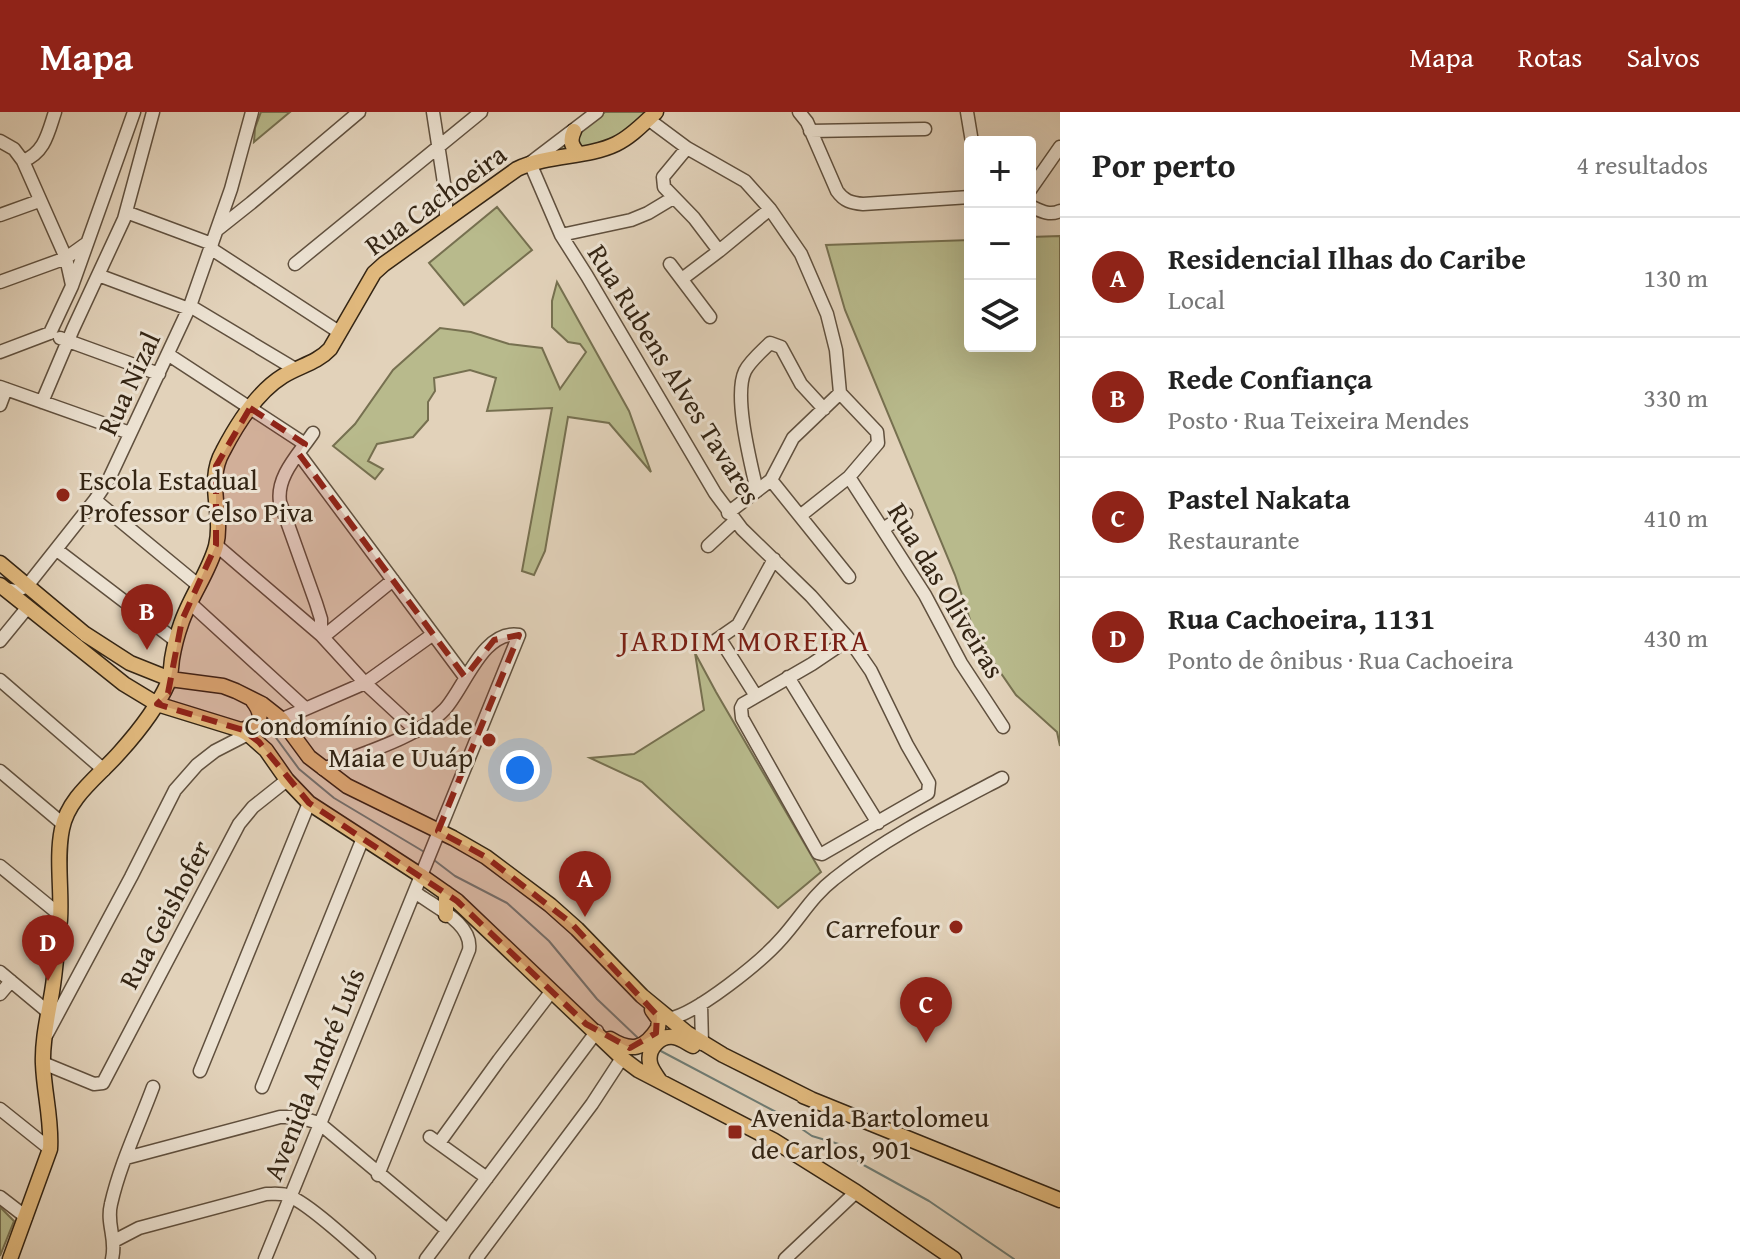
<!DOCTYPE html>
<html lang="pt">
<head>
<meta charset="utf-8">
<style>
  body { margin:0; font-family:"Gentium Book Plus",serif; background:#f2f2f2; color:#222 }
  .controls { position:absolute; right:24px; top:24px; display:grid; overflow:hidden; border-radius:8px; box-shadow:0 8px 32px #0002 }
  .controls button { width:72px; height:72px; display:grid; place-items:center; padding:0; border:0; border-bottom:2px solid #e0e0e0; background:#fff; color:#222; font:40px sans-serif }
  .you { position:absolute; left:520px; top:658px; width:28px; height:28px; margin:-20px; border:6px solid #fff; border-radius:50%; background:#1a73e8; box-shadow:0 0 0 12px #1a73e833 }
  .badge { display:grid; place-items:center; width:52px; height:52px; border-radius:50%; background:#8f2418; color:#fff; font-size:26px; font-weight:700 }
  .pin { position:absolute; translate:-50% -66px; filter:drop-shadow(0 2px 4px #0008) }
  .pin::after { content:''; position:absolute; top:42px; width:28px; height:24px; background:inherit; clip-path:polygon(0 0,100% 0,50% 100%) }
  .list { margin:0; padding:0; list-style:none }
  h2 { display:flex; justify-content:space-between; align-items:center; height:104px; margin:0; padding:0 32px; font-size:34px }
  h2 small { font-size:26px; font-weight:400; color:#767676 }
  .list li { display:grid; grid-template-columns:52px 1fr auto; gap:24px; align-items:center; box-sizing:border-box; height:120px; padding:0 32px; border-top:2px solid #e0e0e0 }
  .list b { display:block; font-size:30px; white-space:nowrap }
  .list p { margin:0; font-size:26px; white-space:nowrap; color:#767676 }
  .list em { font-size:26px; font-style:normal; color:#767676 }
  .icon { flex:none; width:44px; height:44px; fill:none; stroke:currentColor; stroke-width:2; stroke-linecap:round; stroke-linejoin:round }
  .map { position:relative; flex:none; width:1060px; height:1147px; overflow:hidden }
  header { display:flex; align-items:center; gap:48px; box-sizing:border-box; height:112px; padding:0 40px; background:#8f2418; color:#fff }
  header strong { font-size:38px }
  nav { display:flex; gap:44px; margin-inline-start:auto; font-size:28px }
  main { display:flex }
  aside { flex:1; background:#fff }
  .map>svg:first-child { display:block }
  .green { fill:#b8ba8c; stroke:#767050; stroke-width:2 }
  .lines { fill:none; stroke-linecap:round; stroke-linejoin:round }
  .stream { stroke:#6e7c75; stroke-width:2 }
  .minor-casing { stroke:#60503e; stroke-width:15 }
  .major-casing { stroke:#342514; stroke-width:17 }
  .minor { stroke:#ece2d2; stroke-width:12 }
  .major { stroke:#e1b97d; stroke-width:14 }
  .marked { fill:#8f2418; fill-opacity:0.2; stroke:#8f2418; stroke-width:6; stroke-dasharray:16 10; stroke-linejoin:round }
  .poi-dot { fill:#8f2418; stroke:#ece2d2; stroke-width:3 }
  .labels { text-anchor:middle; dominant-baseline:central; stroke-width:6; stroke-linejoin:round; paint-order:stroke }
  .street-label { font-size:28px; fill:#342514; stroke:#ece2d2 }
  .poi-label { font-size:28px; fill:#342514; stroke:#ece2d2; text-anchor:start }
  .neighbourhood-label { font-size:30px; letter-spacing:2px; fill:#7a1f14; stroke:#ece2d2 }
</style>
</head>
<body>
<header>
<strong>Mapa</strong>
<nav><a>Mapa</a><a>Rotas</a><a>Salvos</a></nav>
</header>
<main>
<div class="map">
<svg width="1060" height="1147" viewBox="0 0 1060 1147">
  <rect width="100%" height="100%" fill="#e2d2ba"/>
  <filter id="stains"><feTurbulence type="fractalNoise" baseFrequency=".0025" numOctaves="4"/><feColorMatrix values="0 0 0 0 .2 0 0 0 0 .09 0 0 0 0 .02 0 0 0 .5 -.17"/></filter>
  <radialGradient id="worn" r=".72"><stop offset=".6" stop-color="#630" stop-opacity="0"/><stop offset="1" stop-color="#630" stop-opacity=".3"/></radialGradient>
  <!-- green -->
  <path class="green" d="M261,0H290L254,30L255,16Z
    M605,0H649L610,31L554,41Z
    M497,95L532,138L464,193L429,151Z
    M1060,124V634L1057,620L1016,583L976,525L955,463L845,198L826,133L970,128V234H1030V125Z
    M557,170L629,299L651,360L609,311L568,305L545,439L534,463L522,459L552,296L487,299L496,266L470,258L434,266L435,279L428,290V308L413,325L377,332L368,349L383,357L375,367L333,334L355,312L393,258L440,216L471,220L509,232L542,236L560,277L586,240L580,232L568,230L552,215V189Z
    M695,541L716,580L821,760L778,796L642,670L590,646L634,642L704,598Z
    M0,1095L14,1109L0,1144Z"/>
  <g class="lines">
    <!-- stream -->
    <path class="stream" d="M274,623L299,657L334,686L426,741
      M434,748L455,764L507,791L549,829L597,887L638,926
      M657,937L778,1001
      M783,1004L812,1024L842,1033L860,1051L929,1089L1014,1147"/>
    <!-- minor casing -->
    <g class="minor-casing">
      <path id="minor" d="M433,0L446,84V107
        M597,0L530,51L561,123L587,164L715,381L742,417L811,484L849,527L871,559L907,633L929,671L928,681L822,742L818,741L742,606L741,596L743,592L812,552L849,527
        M799,0L807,10L837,79C844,89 851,91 863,92L970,85
        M967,0L972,30
        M648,7L687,36L745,69L770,97L801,142L827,202L836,238L840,281
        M810,19L925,17
        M0,29L14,37L23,49L66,146L72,173
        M687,36L663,65L664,75L694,106L719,139
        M23,49C45,40 48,21 55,0
        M1030,78L1060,35
        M1030,94C1041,99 1049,104 1060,99
        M126,100L212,132
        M0,103L39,89
        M217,118L251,91L359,0
        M561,123L631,108L648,101L673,86
        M210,136L339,220
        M295,152L481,0
        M670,152L710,205
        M98,163L189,197
        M682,167L719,139L770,97
        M0,170L66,146L87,131
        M190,194L295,257
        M50,221L72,174L134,0
        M60,226L159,262
        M0,240L50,221
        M169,243L305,332
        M0,275L130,321
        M42,290L73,217L124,107L153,0
        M0,293L6,277
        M313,321C299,342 276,364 280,390L316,491L321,507V523
        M299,342L465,565
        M849,365L925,483L961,551L1003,615
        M771,368L849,465
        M757,379C751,352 733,284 745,259C750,249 762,239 770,231L781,235L801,272L824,297
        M95,388L198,473
        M728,401L771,368L793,326L840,281
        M800,404L849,365L878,331L877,320L840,281
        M883,417L906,402
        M216,433L321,523L365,571L417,619
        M708,434L735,409
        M57,438L175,528
        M4,477L16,479L27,474L95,388L109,367L190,194L231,77L252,0
        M190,491L305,596
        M323,525L393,468
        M720,527L756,584
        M0,529L27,496
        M715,529L738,513L774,447
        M788,565L878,711
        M0,568L104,658
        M0,659L63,712
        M0,754L60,803
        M0,860L48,900
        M0,882L11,869
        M701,892L702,932
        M668,907C697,902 762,849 782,826C800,806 813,783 834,767C885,726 945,696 1002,666
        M47,922L131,765L175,678L197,653L215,639L248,622L365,571L432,523
        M43,951L94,972L103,971L239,712L253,695L287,668
        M200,959L309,691
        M262,975L363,726
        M0,997L50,1037
        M430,1025L487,1066
        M439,1031L499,948L551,880
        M126,1046L280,1005H298L319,1011L447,1118
        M378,1063L469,838C473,812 437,796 419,783
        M0,1085L26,1105
        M114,1129L139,1116L266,1082C273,1082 280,1081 286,1083C305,1088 352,1132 369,1147
        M112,1147C117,1127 106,1112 111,1092C120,1052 139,1013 153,975
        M265,1147L519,523C483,517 465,575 445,597C418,626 360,642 323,657
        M426,1147L597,919
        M476,1147L592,992L622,946
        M785,1147L856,1080"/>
    </g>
    <!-- major casing -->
    <g class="major-casing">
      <path id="major" d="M574,19C569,29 572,35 579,42
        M0,451L85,522L130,551L170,567L223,574L236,579L262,592L281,607L309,645L347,674L453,726L486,745L550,793L577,817L642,884L687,921L723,943L811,987
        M0,473L124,572L157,592L241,618L248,622L266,638L287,668L309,691L420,763L457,789L622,946L638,958L773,1028L856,1080L954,1147
        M241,618C260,614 265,605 253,589
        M446,781V803
        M610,927C631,940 644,938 658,916L659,908L652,898
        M660,969C656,963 651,957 650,951C647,937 660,923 674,925C681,926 687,931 693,934
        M803,984L1060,1088
        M10,1147L50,1037C52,1008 44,981 43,952C42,928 48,904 52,880C56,856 57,832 60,808C62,778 56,746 62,717C68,685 99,664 120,640C138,620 157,596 168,571C171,563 171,555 172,547C174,535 177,523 181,512C190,485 209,460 216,434C224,402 205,370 223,339C237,312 257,280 283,264C299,254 317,251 330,237L374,161L384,152L517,57C549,42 587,46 616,32C631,25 644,11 656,0"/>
    </g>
    <!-- minor -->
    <use href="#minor" class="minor"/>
    <!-- major -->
    <use href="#major" class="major"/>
  </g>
  <!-- marked area -->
  <path class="marked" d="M250,296L305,332L299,342L465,565L494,528L519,523L438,719L486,745L571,811L657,903L656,921L630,936L586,912L457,789L309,691L259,630L243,618L157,592L168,581L182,508L216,433V354Z"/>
  <!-- markers -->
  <g class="poi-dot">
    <circle cx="63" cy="383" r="8"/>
    <circle cx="489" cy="628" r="8"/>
    <circle cx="956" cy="815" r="8"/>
    <rect x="727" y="1012" width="16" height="16" rx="4"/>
  </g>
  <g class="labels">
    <!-- street labels -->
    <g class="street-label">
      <text transform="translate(435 87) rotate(-36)">Rua Cachoeira</text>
      <text transform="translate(675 262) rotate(58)">Rua Rubens Alves Tavares</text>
      <text transform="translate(128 271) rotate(-65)">Rua Nizal</text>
      <text transform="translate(947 478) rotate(59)">Rua das Oliveiras</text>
      <text transform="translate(164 802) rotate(-62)">Rua Geishofer</text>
      <text transform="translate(313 962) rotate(-68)">Avenida André Luís</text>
    </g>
    <!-- poi labels -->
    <g class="poi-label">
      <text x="79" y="367">Escola Estadual<tspan x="79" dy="32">Professor Celso Piva</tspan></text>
      <text x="473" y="612" text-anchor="end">Condomínio Cidade<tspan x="473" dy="32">Maia e Uuáp</tspan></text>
      <text x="940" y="815" text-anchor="end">Carrefour</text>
      <text x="751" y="1004">Avenida Bartolomeu<tspan x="751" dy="32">de Carlos, 901</tspan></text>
    </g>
    <!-- neighbourhood labels -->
    <g class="neighbourhood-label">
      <text x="745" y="528">JARDIM MOREIRA</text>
    </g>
  </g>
  <rect width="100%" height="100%" filter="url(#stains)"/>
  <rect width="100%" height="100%" fill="url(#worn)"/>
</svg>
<div class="controls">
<button>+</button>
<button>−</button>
<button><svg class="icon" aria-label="layers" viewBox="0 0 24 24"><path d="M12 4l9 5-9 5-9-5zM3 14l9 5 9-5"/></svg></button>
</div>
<div class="you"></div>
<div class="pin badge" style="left:585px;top:805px">A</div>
<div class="pin badge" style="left:147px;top:538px">B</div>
<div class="pin badge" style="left:926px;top:931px">C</div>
<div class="pin badge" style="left:48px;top:869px">D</div>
</div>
<aside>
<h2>Por perto<small>4 resultados</small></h2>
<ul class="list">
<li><span class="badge">A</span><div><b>Residencial Ilhas do Caribe</b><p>Local</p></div><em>130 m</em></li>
<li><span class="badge">B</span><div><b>Rede Confiança</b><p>Posto · Rua Teixeira Mendes</p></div><em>330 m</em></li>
<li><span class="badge">C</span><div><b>Pastel Nakata</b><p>Restaurante</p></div><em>410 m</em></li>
<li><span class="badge">D</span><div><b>Rua Cachoeira, 1131</b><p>Ponto de ônibus · Rua Cachoeira</p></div><em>430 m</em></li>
</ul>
</aside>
</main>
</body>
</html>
